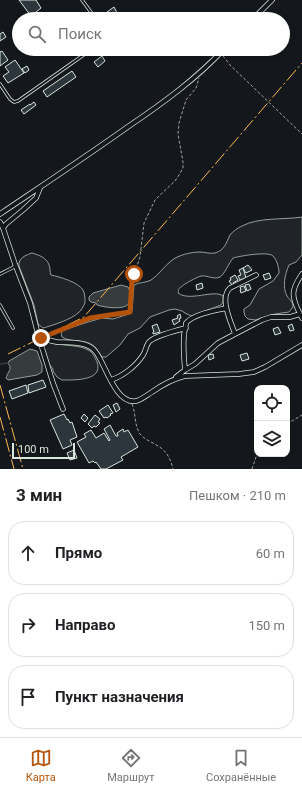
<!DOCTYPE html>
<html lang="ru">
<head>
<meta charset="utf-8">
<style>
  body { margin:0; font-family:Roboto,sans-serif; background:#f2f2f2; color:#202124 }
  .controls { position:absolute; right:12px; bottom:12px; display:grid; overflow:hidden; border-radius:8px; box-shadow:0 2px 6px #0003 }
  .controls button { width:36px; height:36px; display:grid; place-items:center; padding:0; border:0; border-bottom:1px solid #e0e0e0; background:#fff; color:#202124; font:20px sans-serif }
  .scale { position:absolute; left:12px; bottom:10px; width:63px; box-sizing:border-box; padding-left:4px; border:2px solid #d8e6dc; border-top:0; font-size:11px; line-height:14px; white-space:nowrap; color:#d8e6dc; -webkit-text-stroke:3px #14181c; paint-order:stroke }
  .stop { position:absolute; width:12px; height:12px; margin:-9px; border:3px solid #b45309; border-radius:50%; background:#fff }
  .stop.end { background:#b45309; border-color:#fff; box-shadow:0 1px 4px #0008 }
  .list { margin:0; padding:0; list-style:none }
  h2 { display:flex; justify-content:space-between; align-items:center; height:52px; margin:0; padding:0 16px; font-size:17px }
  h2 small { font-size:13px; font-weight:400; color:#757577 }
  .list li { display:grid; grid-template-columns:26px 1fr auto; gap:12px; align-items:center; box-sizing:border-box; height:64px; margin:0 8px 8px; padding:0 8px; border:1px solid #e0e0e0; border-radius:16px }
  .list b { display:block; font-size:15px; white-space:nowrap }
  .list em { font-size:13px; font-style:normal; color:#757577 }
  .icon { flex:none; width:22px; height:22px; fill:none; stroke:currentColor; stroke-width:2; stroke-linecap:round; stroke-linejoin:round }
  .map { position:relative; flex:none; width:302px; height:469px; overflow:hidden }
  .search { position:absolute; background:#fff; box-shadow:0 2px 6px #0003; left:12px; right:12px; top:12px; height:44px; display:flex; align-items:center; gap:10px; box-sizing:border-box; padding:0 14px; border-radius:22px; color:#757577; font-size:15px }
  .sheet { height:268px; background:#fff }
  nav { display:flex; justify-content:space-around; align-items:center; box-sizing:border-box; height:56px; border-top:1px solid #e0e0e0; background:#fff; font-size:11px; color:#757577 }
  nav a { display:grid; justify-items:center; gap:2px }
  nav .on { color:#b45309 }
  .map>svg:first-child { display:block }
  .green { fill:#202428; stroke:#939e99 }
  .water { fill:#363b3e; stroke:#939e99 }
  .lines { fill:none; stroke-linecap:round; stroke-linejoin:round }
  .stream { stroke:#363b3e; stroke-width:1.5 }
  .building { fill:#2c363c; stroke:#d8e6dc }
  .lane-casing { stroke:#d8e6dc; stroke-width:3.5 }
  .street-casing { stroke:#d8e6dc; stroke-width:5.5 }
  .path { stroke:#9da8a2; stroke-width:1; stroke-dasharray:3 2; stroke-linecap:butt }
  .lane { stroke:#14181c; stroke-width:2 }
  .street { stroke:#14181c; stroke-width:4 }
  .power { stroke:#ffb74d; stroke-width:1; stroke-dasharray:14 3 2 3; stroke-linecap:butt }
  .route { stroke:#b45309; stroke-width:5 }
</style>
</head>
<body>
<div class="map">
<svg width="302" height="469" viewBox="0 0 302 469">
  <rect width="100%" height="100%" fill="#14181c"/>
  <!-- green -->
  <path class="green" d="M302,217V255L296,262L289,265C285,274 282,287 287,296C290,300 293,302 293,307L289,312L275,314L256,320L248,319L245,316L244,312V309L250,305L259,289L273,281L279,273C279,268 277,260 273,256C268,251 240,256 233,258C229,263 224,275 220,277C214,280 207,275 201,276C197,277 184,284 181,287C178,289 179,289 178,293C190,302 214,289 223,296V302L221,305L191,316L185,313L182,311L175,309L169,310L150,317L140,328L128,334L120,345L106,357H102C99,353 97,349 94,346C84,338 71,343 62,337C61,334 61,332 64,330L88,322L102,318L113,319L129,314L132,311L134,285C139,282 146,283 151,280C159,275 164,266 171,261C178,255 191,252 200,252C204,252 211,254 215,253C225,250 226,243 230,235C233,231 238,228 242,226C259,217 283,220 302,217Z
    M32,253C39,255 47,258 49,265C51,269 49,271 51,275C60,277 78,282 83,290C85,294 85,298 85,303C83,307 81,311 78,313C72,319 51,326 43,328L38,324L34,305L19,266C18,258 26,255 32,253Z
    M48,342C52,343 55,344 58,344C67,346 80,345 88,350C93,352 95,358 97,362C104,381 74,380 62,380L57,377L53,371V369L49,364L43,346V344Z"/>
  <!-- water -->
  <path class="water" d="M121,285L128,287C130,290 130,293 130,297C130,297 129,303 129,303C126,311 103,307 97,305L96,303L91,302L89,300V297L93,293Z
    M30,349L37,351L42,365V372L37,375L8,380L6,378C7,374 11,369 10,368C10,366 9,365 8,363L9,361Z"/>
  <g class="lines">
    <!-- stream -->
    <path class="stream" d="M0,364L8,363"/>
  </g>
  <!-- building -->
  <path class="building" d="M19,0H36L41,8L31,16Z
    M114,7L118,15L111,19L107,12Z
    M3,32L6,37L0,41V34Z
    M2,51L8,60L0,66V52Z
    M102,56L105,61L98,67L94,62Z
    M15,60L24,73L8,83L3,76L9,72L5,67Z
    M27,66L29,70L25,73L22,69Z
    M72,71L76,77L47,97L43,91Z
    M34,102L36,105L24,114L21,110L30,104V105Z
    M248,265L252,270L246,273L243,268Z
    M243,268L246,278L240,280L238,276L241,275L239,270Z
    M269,273L271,278L265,280L263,275Z
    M235,275L238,280L233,283L234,284L232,285L229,281L231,280L230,278Z
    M202,283L203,288L197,290L196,285Z
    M249,284L251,289L247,291L245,285Z
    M244,286L246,291L241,293L240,290H241L240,287Z
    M180,314L181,318L179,319L180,321L174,325L172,320L178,318L177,316Z
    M157,324L160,332L153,334V332H154L152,326Z
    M292,324L294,330L290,331L288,326Z
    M278,327L281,333L275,335L273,329Z
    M247,353L249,359L242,361L240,355Z
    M213,354L214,358L209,360L208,355Z
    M43,380L46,387L29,393L28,385Z
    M26,385L28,393L12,399L9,391Z
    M117,403L120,409L116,412L113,405Z
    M108,405L113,413L110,414L111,415L107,418L106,417L104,418L99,411Z
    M64,414L67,420L68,419L70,423L72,422L77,437L70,440L72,445L63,449L50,420Z
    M84,414L88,418L85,422L81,418Z
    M95,415L100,419L98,422L100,423L96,427L94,426L92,428L88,424Z
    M110,425L116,436H118L117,433L123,429L124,432L128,430L138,447L121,457L123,460L106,469H101L96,462L95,463L93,461L89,463L77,442L86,437L84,434L91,430L96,438L104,433L109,441L110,440L104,429Z
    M74,450L77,458L70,460L67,453Z"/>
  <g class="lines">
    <!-- lane casing -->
    <g class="lane-casing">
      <path id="lane" d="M82,0L96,19
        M0,84L10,99L14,102L18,101L92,49
        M0,274L16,266
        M0,305L13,328"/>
    </g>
    <!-- street casing -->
    <g class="street-casing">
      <path id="street" d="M253,19L272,0
        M0,214C43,185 87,156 129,126C163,103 196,79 224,49
        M0,222L3,228L15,264L30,303L39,338L53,383L63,409
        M3,228L6,224L23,210L36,198L40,188
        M300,314C291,296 291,290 302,274
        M235,334C231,322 219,298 230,288L256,275
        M39,338C45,339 51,341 57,342C69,343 87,341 95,351C105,362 115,405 136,401C141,400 147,395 152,392C162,385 172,379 185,376L239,374L254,372L265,367L302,345
        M185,370C184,359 183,347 184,336C184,331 186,328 186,323C194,314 214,311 226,308
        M176,377L185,370L195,364L218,343L235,334L262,320L271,317H290L300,314L302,318
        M111,380C123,376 136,366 143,355C146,351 146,344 150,341C156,336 178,330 186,328"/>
    </g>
    <!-- path -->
    <path class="path" d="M223,56L230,65L302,134
      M47,336L90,318L128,312L130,311L132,281L140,257L144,223L155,200L161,194L175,181L179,175L183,168V162L178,134L179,123L186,100L196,88L199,78
      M132,404C136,413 134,425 140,434C145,440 152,442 158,446C167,451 171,460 173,469
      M287,424L302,415
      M252,469L257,454"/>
    <!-- lane -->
    <use href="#lane" class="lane"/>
    <!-- street -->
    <use href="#street" class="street"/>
    <!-- power -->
    <path class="power" d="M8,354L84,317L302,63
      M0,385L23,469
      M0,417L14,469"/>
  </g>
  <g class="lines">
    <!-- route -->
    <path class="route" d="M41,338L90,318L130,312V311L132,280L134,274"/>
  </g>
</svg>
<div class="controls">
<button><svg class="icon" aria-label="locate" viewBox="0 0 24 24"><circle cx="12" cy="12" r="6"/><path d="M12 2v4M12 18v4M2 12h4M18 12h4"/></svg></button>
<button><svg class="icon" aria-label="layers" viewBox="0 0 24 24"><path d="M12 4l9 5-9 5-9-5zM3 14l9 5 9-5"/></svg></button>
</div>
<div class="scale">100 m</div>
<div class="stop" style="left:134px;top:274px"></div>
<div class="stop end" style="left:41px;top:338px"></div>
<div class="search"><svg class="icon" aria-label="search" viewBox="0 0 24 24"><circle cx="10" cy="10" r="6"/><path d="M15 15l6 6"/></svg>Поиск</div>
</div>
<section class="sheet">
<h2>3 мин<small>Пешком · 210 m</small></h2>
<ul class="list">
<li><svg class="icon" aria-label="ahead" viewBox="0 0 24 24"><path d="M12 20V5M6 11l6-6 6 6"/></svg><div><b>Прямо</b></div><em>60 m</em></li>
<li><svg class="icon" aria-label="right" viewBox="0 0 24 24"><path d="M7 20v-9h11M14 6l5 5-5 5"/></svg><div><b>Направо</b></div><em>150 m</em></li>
<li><svg class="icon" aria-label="arrive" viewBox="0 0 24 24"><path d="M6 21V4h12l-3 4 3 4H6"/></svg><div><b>Пункт назначения</b></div></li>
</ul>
</section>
<nav>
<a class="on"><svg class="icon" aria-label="map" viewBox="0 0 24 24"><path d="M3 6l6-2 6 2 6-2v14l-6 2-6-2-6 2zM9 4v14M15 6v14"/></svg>Карта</a>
<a><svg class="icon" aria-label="directions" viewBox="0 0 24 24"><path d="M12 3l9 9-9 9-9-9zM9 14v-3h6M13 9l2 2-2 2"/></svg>Маршрут</a>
<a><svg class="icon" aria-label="saved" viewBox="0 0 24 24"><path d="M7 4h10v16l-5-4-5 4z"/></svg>Сохранённые</a>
</nav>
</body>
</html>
